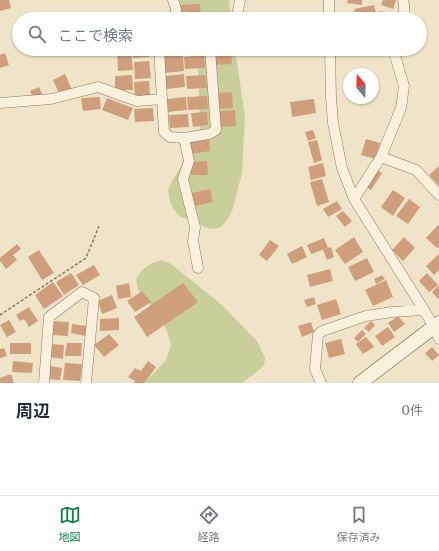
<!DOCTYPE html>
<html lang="ja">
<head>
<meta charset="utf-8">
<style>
  body { margin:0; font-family:Merriweather,"Noto Sans JP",serif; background:#f6f6f7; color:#1f2937 }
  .compass { position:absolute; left:343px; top:68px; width:36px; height:36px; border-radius:50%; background:#fff; box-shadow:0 1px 3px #0004; rotate:341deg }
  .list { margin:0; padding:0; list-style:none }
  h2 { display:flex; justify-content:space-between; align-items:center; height:52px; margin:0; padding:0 16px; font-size:17px }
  h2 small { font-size:13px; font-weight:400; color:#747a83 }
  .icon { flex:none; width:22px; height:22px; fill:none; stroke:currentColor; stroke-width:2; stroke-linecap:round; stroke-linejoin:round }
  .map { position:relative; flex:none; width:439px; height:383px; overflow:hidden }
  .search { position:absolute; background:#fff; box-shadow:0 1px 3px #0004; left:12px; right:12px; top:12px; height:44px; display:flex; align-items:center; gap:10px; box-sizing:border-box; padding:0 14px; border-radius:22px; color:#747a83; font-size:15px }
  .sheet { height:112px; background:#fff }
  nav { display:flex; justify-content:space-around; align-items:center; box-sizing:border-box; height:56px; border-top:1px solid #e0e1e3; background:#fff; font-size:11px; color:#747a83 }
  nav a { display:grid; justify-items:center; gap:2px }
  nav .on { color:#0b8043 }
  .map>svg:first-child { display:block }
  .green { fill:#c9cf9b }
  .building { fill:#cf9f7d }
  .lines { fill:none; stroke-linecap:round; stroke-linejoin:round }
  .street-casing { stroke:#8d765c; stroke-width:11 }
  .secondary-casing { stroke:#6f573f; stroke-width:15 }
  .path { stroke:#8d765c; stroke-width:1.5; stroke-dasharray:3 2; stroke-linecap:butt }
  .street { stroke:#faf1dc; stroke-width:10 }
  .secondary { stroke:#faf1dc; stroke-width:14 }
</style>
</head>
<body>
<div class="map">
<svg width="439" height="383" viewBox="0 0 439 383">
  <rect width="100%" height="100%" fill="#f0e4c8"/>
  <!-- green -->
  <path class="green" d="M170,0H229L231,19H188Z
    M197,49H235L245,117L242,173L232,211L226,221L219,228L210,229L179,216L174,210L170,201L168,190L173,179L192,151L200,127Z
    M162,260L171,264L222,305L257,341L265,358L264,366L242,383H135L151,376L166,360L171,344L166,329L160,317L138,290L136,279C144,267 148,264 162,260Z"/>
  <!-- building -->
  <path class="building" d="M0,0H9L11,8L0,11Z
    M348,0H362V5L347,3Z
    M383,0H396L393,9L381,5Z
    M200,4L201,19H180L179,5Z
    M374,5L377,17L367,19H356L354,9Z
    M380,11L394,14L393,19H378Z
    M159,14L161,19H146Z
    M420,24H423V38H420Z
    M117,49H131L133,70L118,71Z
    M133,49H148L149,57L133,58Z
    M214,49H231L232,64L215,65Z
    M276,49H292L293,53L277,56Z
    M5,53L9,65L0,68V55Z
    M183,54L184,71L165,73L164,56Z
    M204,55L205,68L185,69L184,57Z
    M149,61L151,78L135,79L134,62Z
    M65,74L73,92L59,93L53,80Z
    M184,74L185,87L166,89L165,76Z
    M132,75L133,90H115V76Z
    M205,75L207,88L187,89L186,76Z
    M149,81L150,97L135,99L134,82Z
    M39,87L42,94L33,98L30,91Z
    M232,92L233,108L216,109L215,93Z
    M207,96L208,109L188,110L187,97Z
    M100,97L101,109L83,111L81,98Z
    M186,97L187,110L168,112L167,99Z
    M107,98L133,108L128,120L102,110Z
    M314,99L316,113L292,117L290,102Z
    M153,108L154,121L135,122L134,109Z
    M235,110L236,126L219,127L218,111Z
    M207,112L208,125L193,127L191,113Z
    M188,114L189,127L170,128L169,115Z
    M313,130L316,138L308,141L305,132Z
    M209,137L210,151L190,154L189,140Z
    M366,139L380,143L375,159L361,155Z
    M317,140L322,160L314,163L308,142Z
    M207,161L208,175H191V162Z
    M323,163L326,176L311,180L308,167Z
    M439,166V186L429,175Z
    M375,169L382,173L371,190L364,186Z
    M322,179L329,202L317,206L310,182Z
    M210,189L213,202L195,206L192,193Z
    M393,190L405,198L393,216L381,207Z
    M409,199L420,207L408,224L396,216Z
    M337,201L342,209L328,217L323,209Z
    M343,211L352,221L345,227L336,216Z
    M438,225L439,226V247L437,248L426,238Z
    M354,237L363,252L345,264L335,250Z
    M404,237L415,248L403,261L392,250Z
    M324,238L328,248L311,254L307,245Z
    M270,240L279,246L267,261L259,255Z
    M17,244L21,249L13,255L17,260L6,269L0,261V258Z
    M302,246L307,257L292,264L287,254Z
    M331,247L334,257L327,260L323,250Z
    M39,250L54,273L42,280L28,257Z
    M439,254V270L434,275L426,266Z
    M367,258L374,272L355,281L348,267Z
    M94,265L100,275L83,285L76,275Z
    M330,269L333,281L310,287L307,275Z
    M71,273L79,285L64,295L56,282Z
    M427,273L438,285L429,292L419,281Z
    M382,275L385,279L376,284L374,279Z
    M386,280L393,297L373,306L365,290Z
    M53,282L63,296L44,309L35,295Z
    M129,283L131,297L118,299L116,286Z
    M183,283L198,302L147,337L134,317Z
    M439,285V300L432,292Z
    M142,291L151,302L135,312L127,301Z
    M112,295L117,308L102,314L98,301Z
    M314,297L316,304L307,307L304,300Z
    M336,299L341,314L322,320L317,305Z
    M29,307L38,321L29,327L24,319L20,321L16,315Z
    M398,316L405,324L394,332L388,323Z
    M119,318V330L100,331V319Z
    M9,320L16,332L7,337L0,325Z
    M53,321L69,322L68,336L51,335Z
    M371,321L375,325L369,332L364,328Z
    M311,322L314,332L302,337L298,326Z
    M72,324L87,326L85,336L71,333Z
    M388,327L395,337L382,346L375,336Z
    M362,330L366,334L358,342L354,338Z
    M109,334L119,345L104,357L94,345Z
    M366,337L374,347L363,354L356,344Z
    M341,339L345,354L329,358L325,343Z
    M10,343H31V354H10Z
    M67,343H82L81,356H65Z
    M50,344L64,345L63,359L49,357Z
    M432,347L439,355L432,361L425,353Z
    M4,348L7,356L0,358V349Z
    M13,361L33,363L32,373L12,372Z
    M148,361L156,367L144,383H134L135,381L128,377L135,368L141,371Z
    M65,363L82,364L80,381L63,380Z
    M50,366L62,368L60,380L48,379Z
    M11,374L14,383H0V378Z"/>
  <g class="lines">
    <!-- street casing -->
    <g class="street-casing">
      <path id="street" d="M173,0L176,9V19
        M329,0V19
        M237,16L240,0
        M401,19C405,13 405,7 403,0
        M159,49L164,132L170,137L184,138L189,161L183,179L195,227L193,241L198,268
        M330,49L331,98L333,123L342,168L354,199L424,310L434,327L439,339
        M0,103L51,99L98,87L137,101L162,99
        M184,138L209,134L216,130L210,49
        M381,157L416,170L439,195
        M354,199L381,157L401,108L404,86L393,49
        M44,383L49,317L82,292L94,298L86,383
        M321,383L315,369L318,335L322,331L366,316L392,312L424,310"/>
    </g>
    <!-- secondary casing -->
    <g class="secondary-casing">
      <path id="secondary" d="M360,383L439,323"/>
    </g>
    <!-- path -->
    <path class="path" d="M0,315L86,258L99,226"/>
    <!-- street -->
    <use href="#street" class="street"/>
    <!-- secondary -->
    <use href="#secondary" class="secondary"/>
  </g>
</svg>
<svg class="compass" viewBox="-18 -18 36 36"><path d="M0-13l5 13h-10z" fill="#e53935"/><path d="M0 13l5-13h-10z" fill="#747a83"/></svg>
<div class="search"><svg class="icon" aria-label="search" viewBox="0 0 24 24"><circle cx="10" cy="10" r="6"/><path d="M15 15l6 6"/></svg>ここで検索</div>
</div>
<section class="sheet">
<h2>周辺<small>0件</small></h2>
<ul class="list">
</ul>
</section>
<nav>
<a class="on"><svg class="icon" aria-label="map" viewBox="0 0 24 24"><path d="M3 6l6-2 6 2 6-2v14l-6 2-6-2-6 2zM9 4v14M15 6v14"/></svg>地図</a>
<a><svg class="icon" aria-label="directions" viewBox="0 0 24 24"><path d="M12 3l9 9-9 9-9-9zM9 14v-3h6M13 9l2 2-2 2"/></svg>経路</a>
<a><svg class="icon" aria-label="saved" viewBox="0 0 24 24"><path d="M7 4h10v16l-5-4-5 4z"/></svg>保存済み</a>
</nav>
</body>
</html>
